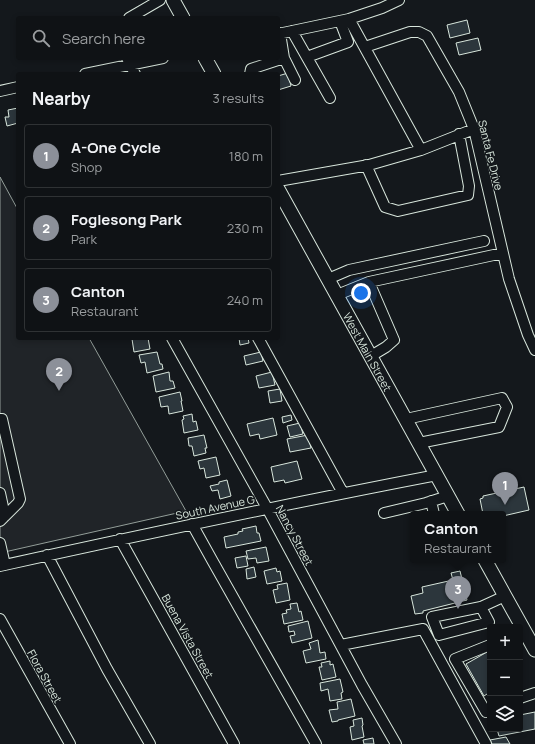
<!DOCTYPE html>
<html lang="en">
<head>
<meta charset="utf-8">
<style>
  body { margin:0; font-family:Manrope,sans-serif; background:#1d2022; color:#f1f3f6 }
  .controls { position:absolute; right:12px; bottom:12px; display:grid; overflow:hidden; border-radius:4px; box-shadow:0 2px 6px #0003 }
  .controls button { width:36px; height:36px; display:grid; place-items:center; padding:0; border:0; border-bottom:1px solid #2f3234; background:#0f1215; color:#f1f3f6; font:20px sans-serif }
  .you { position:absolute; left:361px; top:293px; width:14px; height:14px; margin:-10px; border:3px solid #fff; border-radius:50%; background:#1a73e8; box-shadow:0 0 0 6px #1a73e833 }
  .badge { display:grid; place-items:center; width:26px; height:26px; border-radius:50%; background:#8c9099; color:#fff; font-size:13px; font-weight:700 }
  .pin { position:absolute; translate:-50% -33px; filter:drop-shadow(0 1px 2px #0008) }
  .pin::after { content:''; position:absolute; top:21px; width:14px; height:12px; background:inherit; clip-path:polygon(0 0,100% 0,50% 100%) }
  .popup { position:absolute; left:410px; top:511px; width:96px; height:52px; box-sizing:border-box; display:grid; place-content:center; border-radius:4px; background:#0f1215; filter:drop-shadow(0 1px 3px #0005); font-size:13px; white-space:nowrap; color:#9b9ea0 }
  .popup b { font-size:15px; color:#f1f3f6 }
  .popup::after { content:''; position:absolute; left:50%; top:100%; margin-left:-8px; border:8px solid transparent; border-top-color:#0f1215 }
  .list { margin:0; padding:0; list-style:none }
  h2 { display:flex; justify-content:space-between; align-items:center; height:52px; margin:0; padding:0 16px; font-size:17px }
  h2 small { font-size:13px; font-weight:400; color:#9b9ea0 }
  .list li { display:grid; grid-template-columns:26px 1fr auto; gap:12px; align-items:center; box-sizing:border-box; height:64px; margin:0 8px 8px; padding:0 8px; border:1px solid #2f3234; border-radius:4px }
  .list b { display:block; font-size:15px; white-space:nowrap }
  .list p { margin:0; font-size:13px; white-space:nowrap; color:#9b9ea0 }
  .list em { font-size:13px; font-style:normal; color:#9b9ea0 }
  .icon { flex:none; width:22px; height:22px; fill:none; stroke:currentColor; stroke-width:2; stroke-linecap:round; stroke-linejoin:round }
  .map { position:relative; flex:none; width:535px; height:744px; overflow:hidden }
  .search { position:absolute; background:#0f1215; box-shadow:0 2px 6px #0003; left:16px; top:16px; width:264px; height:44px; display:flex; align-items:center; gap:10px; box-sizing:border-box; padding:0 14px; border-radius:4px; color:#9b9ea0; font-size:15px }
  .panel { position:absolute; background:#0f1215; box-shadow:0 2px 6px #0003; left:16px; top:72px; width:264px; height:268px; border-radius:4px }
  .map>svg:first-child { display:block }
  .green { fill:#202428; stroke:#939e99 }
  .building { fill:#2c363c; stroke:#d8e6dc }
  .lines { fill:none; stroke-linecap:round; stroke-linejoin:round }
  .minor-casing { stroke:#d8e6dc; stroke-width:12 }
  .major-casing { stroke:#d8e6dc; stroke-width:15 }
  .minor { stroke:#14181c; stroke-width:10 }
  .major { stroke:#14181c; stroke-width:13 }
  .labels { text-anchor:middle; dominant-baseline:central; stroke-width:3; stroke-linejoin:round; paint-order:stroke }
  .street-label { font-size:11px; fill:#d8e6dc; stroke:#14181c }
</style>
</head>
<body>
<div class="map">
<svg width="535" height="744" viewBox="0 0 535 744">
  <rect width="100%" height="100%" fill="#14181c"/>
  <!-- green -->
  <path class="green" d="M0,177L18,210V338H89L186,511L0,553Z"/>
  <!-- building -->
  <path class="building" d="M467,20L470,33L450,38L447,25Z
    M478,38L481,50L459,55L456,43Z
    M288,73L291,86L278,90V76Z
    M18,108V123L7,126L5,117H9L8,110Z
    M137,338H148L150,349L134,352L132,339Z
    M239,338H248L249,343L240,345Z
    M157,352L160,364H162L163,369L147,373L145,362L141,363L139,355Z
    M261,352L263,361L246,365L244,356Z
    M169,372L170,381H173L175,388L156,392L153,376Z
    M272,372L275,385L259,388L256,376Z
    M280,389L282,401L270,403L268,391Z
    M180,392L182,401H181L183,411L169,414L168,406L161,407L159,397Z
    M192,414L193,422L196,421L198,430L184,433L182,420L184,419L183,416Z
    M291,415L292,420L283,423L282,417Z
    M273,418L277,435L260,439L259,434L250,436L247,424Z
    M300,423L303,434L290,437L287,426Z
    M204,435L207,448H205L206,453L194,456L192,446H189L188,438Z
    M308,435L311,448L290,452L287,439Z
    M216,457L220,475L206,478L204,468L200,469L198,461Z
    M297,461L302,479L285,483L284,480L274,482L271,467Z
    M227,480L231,496L220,499L218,490L212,491L210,486L219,484V482Z
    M524,487L529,510L503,516V514H483L480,499L483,498V496Z
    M256,526L257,533H259L261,541L226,548L224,537L238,534V532L243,531L242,529Z
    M266,547L269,561L257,563L256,558L248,559L246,551Z
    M246,556L248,566L237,568L235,558Z
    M254,567L256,577L247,579L246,569Z
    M276,568L277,572L280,571L282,581L267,584L264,571Z
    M460,571L467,600L423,611V613L415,614L411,596L423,593L422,587L453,580L451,573Z
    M287,583L290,600L276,603L273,590L278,589L277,585Z
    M297,603L299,612L301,611L303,620L284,624L282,614L287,613L286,610L291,609L290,604Z
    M308,621L312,638L292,643L290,636L295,635L294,631L289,632L288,626Z
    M318,640L320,653L325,652L326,659L306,663L303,651L311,649L309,643Z
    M487,652L490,658V692L484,696L466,664Z
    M330,661V665L333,664L336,677L322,680L319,667H322L321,663Z
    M340,679L343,692L341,693L342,699L330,701L328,689L321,691L320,683Z
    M351,699L355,716L338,720V721L332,722L329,710L338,709L337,702Z
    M535,712V729L499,736L497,729H520V715Z
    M362,718L363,725L362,726L364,737L352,740L350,727L354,726L353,720Z
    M506,737L510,744H492L490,740Z
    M373,738L374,744H364L363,740Z"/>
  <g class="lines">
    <!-- minor casing -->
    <g class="minor-casing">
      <path id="minor" d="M129,18L160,0
        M349,19L421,150
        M292,31L330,98
        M280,33L284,58L295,80
        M278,34L349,19L382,8L399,0
        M365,47L410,32H419L427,36L459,92L474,129L509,279L528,335L535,350
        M307,57L348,42L340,21
        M127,58L135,74
        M85,74L163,58
        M250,74L251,69L284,58
        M0,91L18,87
        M366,165L385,207L398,211L468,195L469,186L459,134
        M278,181L369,165L421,150L474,129
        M328,279L349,270L484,241
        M369,282L394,340L386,347L371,356
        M337,295L369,282L503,253
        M172,338L267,508L362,685L396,744
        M258,338L343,493
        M0,419H2L20,499L18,503L0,521
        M406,419L502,398L507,407L499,427L419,443
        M0,493L5,516
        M431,501L434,514
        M384,513L426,503L448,496
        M192,524L212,560L316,744
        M120,539L234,744
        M0,543L5,565
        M47,555L107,669L150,744
        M0,566C145,534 291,503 437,475
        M481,607L489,622L439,635L432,617L481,607L505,596
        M0,619L70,744
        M341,645L423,629L486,744
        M490,645L455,659L486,712L490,710
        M520,698L535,693"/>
    </g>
    <!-- major casing -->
    <g class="major-casing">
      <g id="major">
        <path d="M173,0L183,18"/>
        <path d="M205,58L214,74"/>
        <path id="s1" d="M278,189L458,514"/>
        <path d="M485,560L535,650"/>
      </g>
    </g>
    <!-- minor -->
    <use href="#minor" class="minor"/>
    <!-- major -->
    <use href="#major" class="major"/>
  </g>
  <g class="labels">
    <!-- street labels -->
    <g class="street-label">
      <text transform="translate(491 155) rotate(76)">Santa Fe Drive</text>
      <text stroke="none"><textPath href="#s1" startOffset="186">West Main Street</textPath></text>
      <text transform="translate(215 507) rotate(-12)">South Avenue G</text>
      <text transform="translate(295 535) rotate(62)">Nancy Street</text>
      <text transform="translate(188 636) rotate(61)">Buena Vista Street</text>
      <text transform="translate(45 676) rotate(61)">Flora Street</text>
    </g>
  </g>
</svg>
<div class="controls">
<button>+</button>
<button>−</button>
<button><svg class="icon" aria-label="layers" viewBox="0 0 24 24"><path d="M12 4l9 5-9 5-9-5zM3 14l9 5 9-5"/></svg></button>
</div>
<div class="you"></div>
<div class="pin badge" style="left:505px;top:505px">1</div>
<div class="pin badge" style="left:59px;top:391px">2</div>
<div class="pin badge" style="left:458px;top:609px">3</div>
<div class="popup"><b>Canton</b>Restaurant</div>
<div class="search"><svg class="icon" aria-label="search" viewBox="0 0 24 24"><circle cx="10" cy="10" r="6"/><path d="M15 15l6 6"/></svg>Search here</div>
<section class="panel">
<h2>Nearby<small>3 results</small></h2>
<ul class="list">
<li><span class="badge">1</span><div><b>A-One Cycle</b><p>Shop</p></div><em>180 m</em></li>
<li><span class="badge">2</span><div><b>Foglesong Park</b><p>Park</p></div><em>230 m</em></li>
<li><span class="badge">3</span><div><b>Canton</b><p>Restaurant</p></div><em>240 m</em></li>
</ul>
</section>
</div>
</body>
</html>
